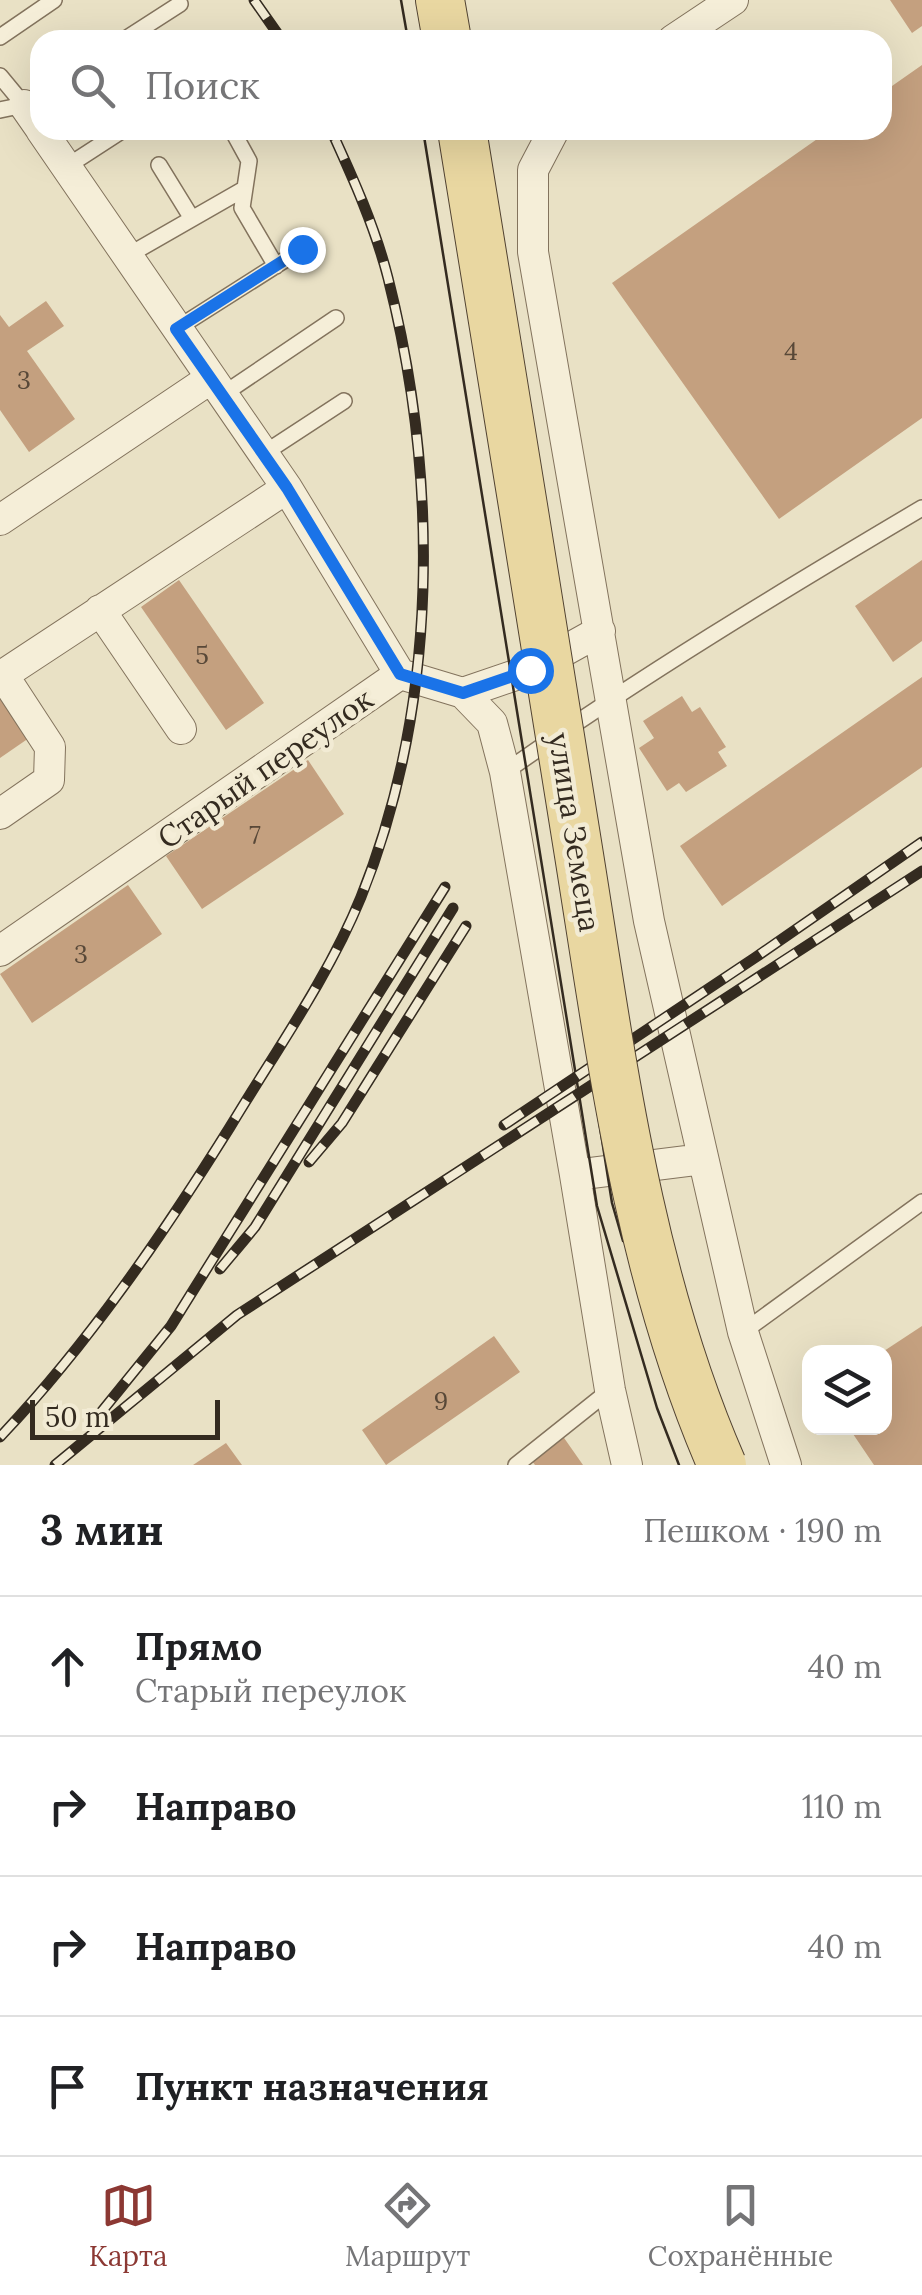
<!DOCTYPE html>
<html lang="ru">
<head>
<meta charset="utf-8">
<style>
  body { margin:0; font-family:Lora,serif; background:#f6f6f6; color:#202124 }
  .controls { position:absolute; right:30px; bottom:30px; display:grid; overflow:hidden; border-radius:20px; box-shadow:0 10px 40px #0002 }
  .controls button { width:90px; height:90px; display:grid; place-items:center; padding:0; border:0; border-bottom:2px solid #e0e0e0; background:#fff; color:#202124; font:50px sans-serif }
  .scale { position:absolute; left:30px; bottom:25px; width:190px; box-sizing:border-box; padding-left:10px; border:5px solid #342b20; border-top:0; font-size:28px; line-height:35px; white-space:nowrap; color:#342b20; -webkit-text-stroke:8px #f2ebd4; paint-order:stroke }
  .stop { position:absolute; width:30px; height:30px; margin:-22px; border:8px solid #1a73e8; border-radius:50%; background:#fff }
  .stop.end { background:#1a73e8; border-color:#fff; box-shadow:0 2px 10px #0008 }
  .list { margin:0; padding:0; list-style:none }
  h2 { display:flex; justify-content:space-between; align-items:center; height:130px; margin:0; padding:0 40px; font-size:42px }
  h2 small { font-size:32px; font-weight:400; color:#757577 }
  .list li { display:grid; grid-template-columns:65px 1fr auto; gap:30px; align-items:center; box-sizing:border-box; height:140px; padding:0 40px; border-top:2px solid #e0e0e0 }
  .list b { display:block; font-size:38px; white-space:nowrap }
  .list p { margin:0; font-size:32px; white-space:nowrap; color:#757577 }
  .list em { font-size:32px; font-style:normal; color:#757577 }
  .icon { flex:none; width:55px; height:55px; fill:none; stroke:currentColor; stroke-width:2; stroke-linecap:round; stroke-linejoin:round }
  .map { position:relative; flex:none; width:922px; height:1465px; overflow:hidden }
  .search { position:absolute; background:#fff; box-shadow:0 10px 40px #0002; left:30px; right:30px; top:30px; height:110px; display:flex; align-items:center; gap:25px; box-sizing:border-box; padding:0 35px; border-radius:30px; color:#757577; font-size:38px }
  .sheet { height:690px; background:#fff }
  nav { display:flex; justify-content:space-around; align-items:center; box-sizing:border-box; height:140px; border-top:2px solid #e0e0e0; background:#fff; font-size:28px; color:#757577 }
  nav a { display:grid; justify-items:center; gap:5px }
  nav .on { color:#8c3833 }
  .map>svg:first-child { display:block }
  .building { fill:#c4a07f }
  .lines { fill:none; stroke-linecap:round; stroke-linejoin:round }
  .lane-casing { stroke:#83735d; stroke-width:18 }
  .street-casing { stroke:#83735d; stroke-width:32 }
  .primary-casing { stroke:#514231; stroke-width:50 }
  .lane { stroke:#f5eed8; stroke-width:15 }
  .street { stroke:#f5eed8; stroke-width:30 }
  .primary { stroke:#e9d7a1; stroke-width:48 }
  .tram { stroke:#342b20; stroke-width:2.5 }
  .rail-casing { stroke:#342b20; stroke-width:11 }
  .rail { stroke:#f2ebd4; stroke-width:8; stroke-dasharray:22; stroke-linecap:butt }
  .primary-bridge-casing { stroke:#514231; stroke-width:50; stroke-linecap:butt }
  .primary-bridge { stroke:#e9d7a1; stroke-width:48 }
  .route { stroke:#1a73e8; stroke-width:12 }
  .labels { text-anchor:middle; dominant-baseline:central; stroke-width:9; stroke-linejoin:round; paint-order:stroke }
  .number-label { font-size:25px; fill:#584838 }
  .street-label { font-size:30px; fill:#342b20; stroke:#f2ebd4 }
</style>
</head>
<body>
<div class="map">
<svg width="922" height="1465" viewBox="0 0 922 1465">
  <rect width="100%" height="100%" fill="#e9e1c5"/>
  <!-- building -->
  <path class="building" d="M890,0H922V26L912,33Z
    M922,65V418L779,519L612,283L830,130H882V93Z
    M46,301L64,326L27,351L75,419L29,452L0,410V315L9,327Z
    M922,560V641L893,662L855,606Z
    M179,580L264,703L226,730L141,607Z
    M922,677V767L722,906L680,846Z
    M0,696L29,738L0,758Z
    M682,696L692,712L700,707L726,747L718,752L727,766L686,792L679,783L667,791L639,748L654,738L643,721Z
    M308,760L344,814L202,909L166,856Z
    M128,885L162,934L32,1023L0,974Z
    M922,1326V1465H874L849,1428H884V1351Z
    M494,1336L520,1372L386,1465L362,1430Z
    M562,1435L583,1465H535L529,1457Z
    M226,1443L242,1465H193Z"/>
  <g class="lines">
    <!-- lane casing -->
    <g class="lane-casing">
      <path id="lane" d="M0,37L54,0
        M124,40L180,4
        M0,76L24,105
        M0,110L24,105L40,95
        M232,130L249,161L242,208L276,266
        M159,165L191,217
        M66,167L123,130
        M127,256L244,189
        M176,329L302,249
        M222,395L336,318
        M263,454L344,401
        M505,772C640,677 780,592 922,508
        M743,1332L922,1202
        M516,1465L610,1390"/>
    </g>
    <!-- street casing -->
    <g class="street-casing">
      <path id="street" d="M673,40L733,0
        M24,105L40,128
        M41,130L287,488L400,674
        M554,130L533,170V252L649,921L743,1332L786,1465
        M0,520L210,379
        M100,610L181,729
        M0,677L287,488
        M463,693L492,723L505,772L575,1175
        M0,814L49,780L50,747L3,675
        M0,951L400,674L463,693L530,670L600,631
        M627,1465L610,1390L575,1175L703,1159"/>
    </g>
    <!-- primary casing -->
    <g class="primary-casing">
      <path id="primary" d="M440,0L447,40"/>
    </g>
    <!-- lane -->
    <use href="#lane" class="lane"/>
    <!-- street -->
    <use href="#street" class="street"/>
    <!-- primary -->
    <use href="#primary" class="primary"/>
    <!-- tram -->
    <path class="tram" d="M401,0L408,40
      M423,130L597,1206L657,1408L679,1465
      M594,1089L612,1203L623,1241"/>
    <!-- rail casing -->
    <g class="rail-casing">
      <path id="rail" d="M254,0L282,40
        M504,1125L756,957L922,842
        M309,1162L342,1123L466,926
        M220,1269L255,1227L453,908
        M98,1416L171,1326L445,887
        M0,1437C88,1344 162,1236 230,1127C275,1052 328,978 361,897C439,703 439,479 388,278C375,227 353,178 331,130
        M55,1465L237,1315L922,871"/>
    </g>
    <!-- rail -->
    <use href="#rail" class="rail"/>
    <!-- primary-bridge casing -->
    <g class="primary-bridge-casing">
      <path id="primary-bridge" d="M462,130C502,372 540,613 579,855C612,1061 638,1273 722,1465"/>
    </g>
    <!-- primary-bridge -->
    <use href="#primary-bridge" class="primary-bridge"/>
  </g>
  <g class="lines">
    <!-- route -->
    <path class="route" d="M302,249L176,329L287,488L400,674L463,693L530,670"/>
  </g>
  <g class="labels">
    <!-- number labels -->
    <g class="number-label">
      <text x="791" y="351">4</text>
      <text x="24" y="380">3</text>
      <text x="202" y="655">5</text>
      <text x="255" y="835">7</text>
      <text x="81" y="954">3</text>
      <text x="441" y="1401">9</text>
    </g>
    <!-- street labels -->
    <g class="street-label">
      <text transform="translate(265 768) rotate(-35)">Старый переулок</text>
      <text transform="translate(575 832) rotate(81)">улица Земеца</text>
    </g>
  </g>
</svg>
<div class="controls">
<button><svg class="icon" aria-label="layers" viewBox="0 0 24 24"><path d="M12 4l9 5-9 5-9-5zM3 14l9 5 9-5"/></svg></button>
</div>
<div class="scale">50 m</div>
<div class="stop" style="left:530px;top:670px"></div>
<div class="stop end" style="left:302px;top:249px"></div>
<div class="search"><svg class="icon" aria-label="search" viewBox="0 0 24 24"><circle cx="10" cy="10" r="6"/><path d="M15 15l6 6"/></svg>Поиск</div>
</div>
<section class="sheet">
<h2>3 мин<small>Пешком · 190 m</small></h2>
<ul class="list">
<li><svg class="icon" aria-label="ahead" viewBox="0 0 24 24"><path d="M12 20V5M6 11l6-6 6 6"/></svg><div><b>Прямо</b><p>Старый переулок</p></div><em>40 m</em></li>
<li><svg class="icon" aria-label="right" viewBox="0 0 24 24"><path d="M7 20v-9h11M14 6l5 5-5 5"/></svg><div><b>Направо</b></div><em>110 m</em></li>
<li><svg class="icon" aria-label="right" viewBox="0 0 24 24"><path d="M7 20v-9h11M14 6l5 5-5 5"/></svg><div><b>Направо</b></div><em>40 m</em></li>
<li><svg class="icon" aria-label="arrive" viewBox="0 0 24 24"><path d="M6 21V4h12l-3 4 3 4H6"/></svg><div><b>Пункт назначения</b></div></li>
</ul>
</section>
<nav>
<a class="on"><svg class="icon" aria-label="map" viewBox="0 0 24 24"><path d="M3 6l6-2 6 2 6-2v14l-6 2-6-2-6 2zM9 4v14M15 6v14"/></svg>Карта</a>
<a><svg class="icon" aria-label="directions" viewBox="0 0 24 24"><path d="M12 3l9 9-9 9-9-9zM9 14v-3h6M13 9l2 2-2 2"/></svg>Маршрут</a>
<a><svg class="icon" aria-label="saved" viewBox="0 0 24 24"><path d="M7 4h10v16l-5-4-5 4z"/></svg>Сохранённые</a>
</nav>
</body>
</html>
